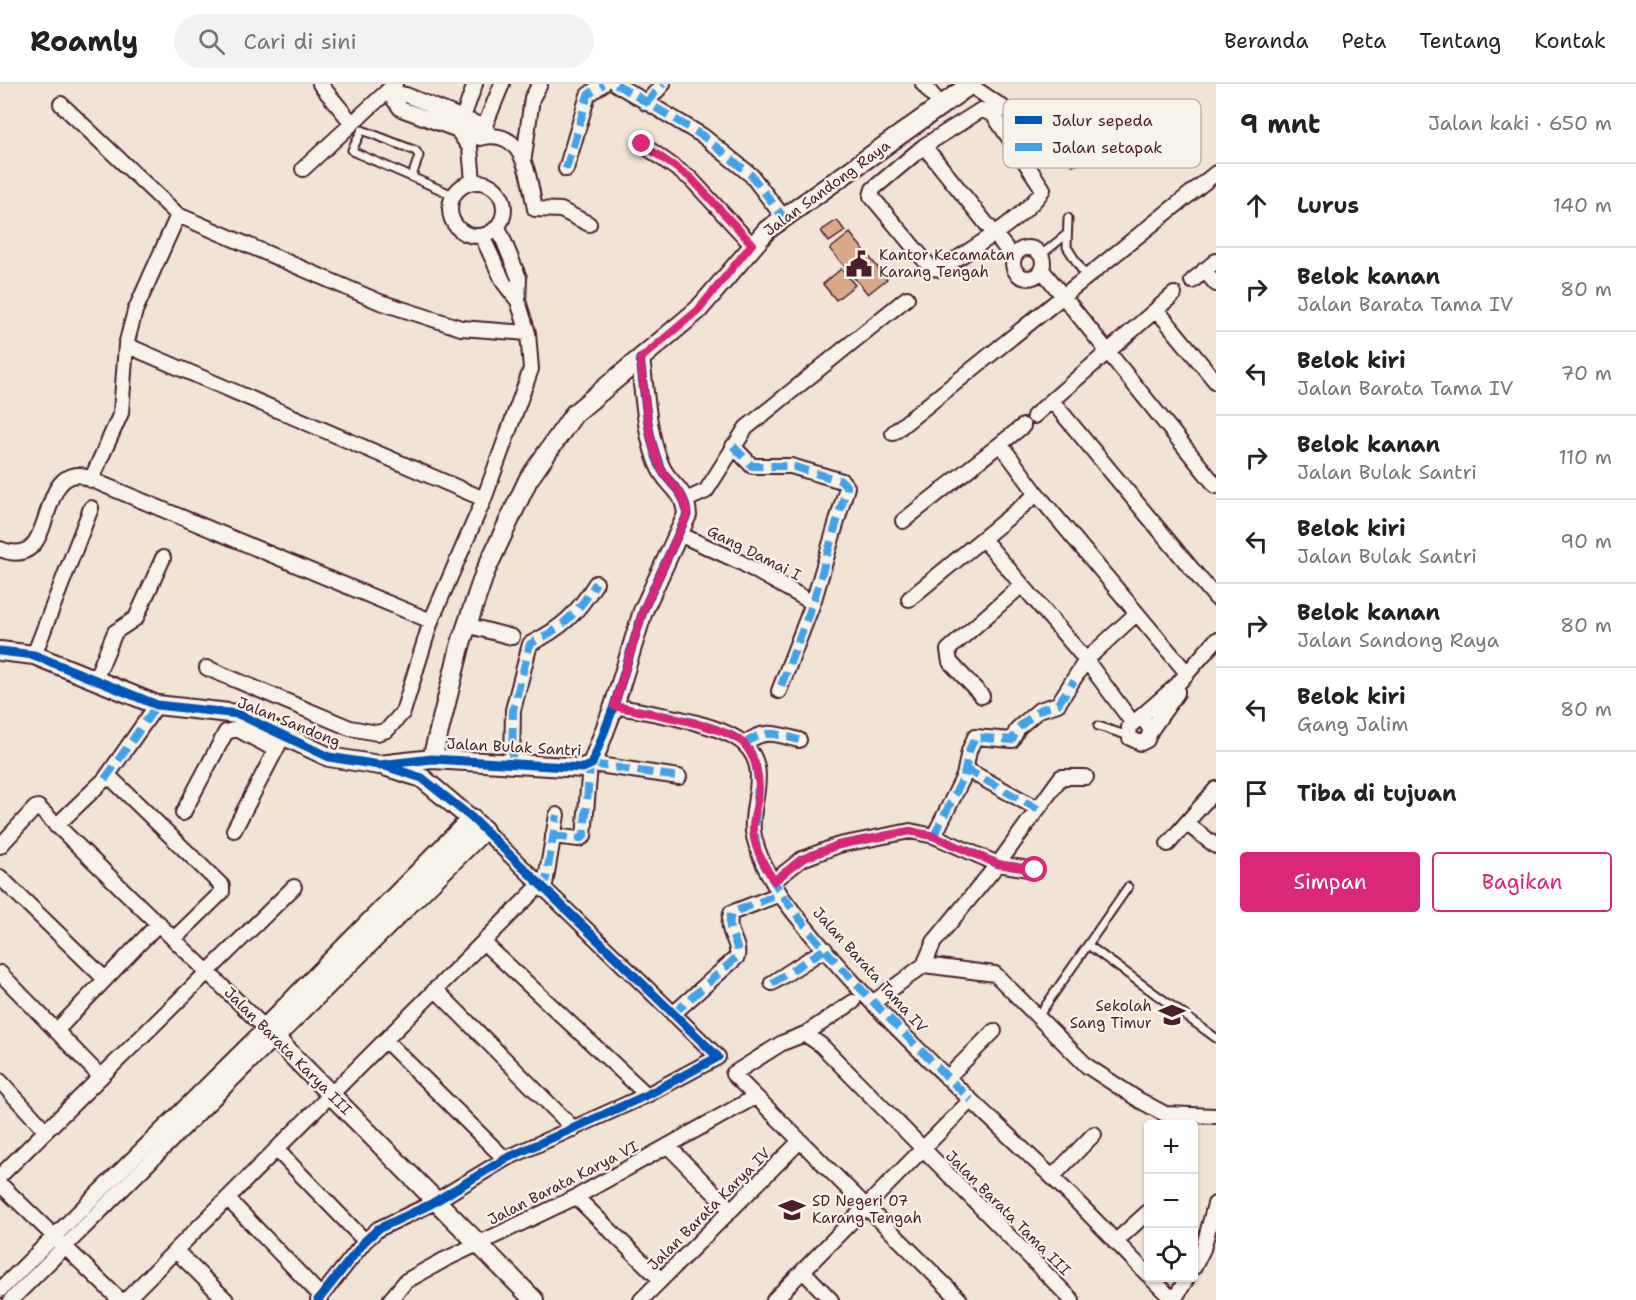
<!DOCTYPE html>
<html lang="id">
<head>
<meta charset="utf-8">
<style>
  body { margin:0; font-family:"Shantell Sans",sans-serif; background:#f2f2f2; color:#222 }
  .controls { position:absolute; right:18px; bottom:18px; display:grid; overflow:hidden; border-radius:6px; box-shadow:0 2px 4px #0004 }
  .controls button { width:54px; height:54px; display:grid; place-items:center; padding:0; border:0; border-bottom:2px solid #e0e0e0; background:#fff; color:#222; font:30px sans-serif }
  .stop { position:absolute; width:18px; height:18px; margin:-14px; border:4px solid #db2777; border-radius:50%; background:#fff }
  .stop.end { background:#db2777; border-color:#fff; box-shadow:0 2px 6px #0008 }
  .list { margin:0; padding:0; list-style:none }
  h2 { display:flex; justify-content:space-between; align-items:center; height:78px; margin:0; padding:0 24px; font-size:26px }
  h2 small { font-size:20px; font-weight:400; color:#767676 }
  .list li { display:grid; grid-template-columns:39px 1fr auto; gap:18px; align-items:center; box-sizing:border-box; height:84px; padding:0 24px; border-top:2px solid #e0e0e0 }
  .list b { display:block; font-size:22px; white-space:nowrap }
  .list p { margin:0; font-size:20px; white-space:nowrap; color:#767676 }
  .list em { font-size:20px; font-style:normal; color:#767676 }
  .actions { display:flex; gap:12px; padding:18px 24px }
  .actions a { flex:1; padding:14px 0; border:2px solid #db2777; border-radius:6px; text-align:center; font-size:21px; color:#db2777 }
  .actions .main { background:#db2777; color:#fff }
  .icon { flex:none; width:33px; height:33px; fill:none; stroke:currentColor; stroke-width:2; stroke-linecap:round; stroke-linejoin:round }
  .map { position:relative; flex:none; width:1216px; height:1216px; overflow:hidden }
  header { display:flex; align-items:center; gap:36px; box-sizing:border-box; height:84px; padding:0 30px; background:#fff; border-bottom:2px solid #e0e0e0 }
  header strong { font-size:28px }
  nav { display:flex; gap:33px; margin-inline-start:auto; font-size:21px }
  .search { width:420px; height:54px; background:#f2f2f2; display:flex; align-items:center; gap:15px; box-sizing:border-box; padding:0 21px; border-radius:33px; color:#767676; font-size:22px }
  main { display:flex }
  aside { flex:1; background:#fff }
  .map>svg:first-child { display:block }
  .building { fill:#d9aa8a; stroke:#4a1f2b; stroke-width:1.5 }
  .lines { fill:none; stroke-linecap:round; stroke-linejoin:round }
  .service-casing { stroke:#4a1f2b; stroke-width:11 }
  .minor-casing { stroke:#4a1f2b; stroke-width:18 }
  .tertiary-casing { stroke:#4a1f2b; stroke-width:22 }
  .service { stroke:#f7f3e8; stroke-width:7 }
  .minor { stroke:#f7f3e8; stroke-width:14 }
  .tertiary { stroke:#f7f3e8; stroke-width:18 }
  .quiet { stroke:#40a2eb; stroke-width:8; stroke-dasharray:15 8; stroke-linecap:butt }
  .cycleway-casing { stroke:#f7f3e8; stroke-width:13 }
  .cycleway { stroke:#0057b8; stroke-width:9 }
  .route { stroke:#db2777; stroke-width:8 }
  .labels { text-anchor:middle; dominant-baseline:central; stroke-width:4.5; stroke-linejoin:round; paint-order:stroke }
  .street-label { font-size:15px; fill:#4a1f2b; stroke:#f7f3e8 }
  .poi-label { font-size:15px; fill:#4a1f2b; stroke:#f7f3e8; text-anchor:start }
  .key { fill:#f7f3e8; stroke:#c3b3af; stroke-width:1.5 }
  .key-label { font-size:16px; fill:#4a1f2b }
</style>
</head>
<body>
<header>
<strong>Roamly</strong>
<div class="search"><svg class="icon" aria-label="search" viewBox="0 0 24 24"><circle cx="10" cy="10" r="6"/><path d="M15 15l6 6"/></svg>Cari di sini</div>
<nav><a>Beranda</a><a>Peta</a><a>Tentang</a><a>Kontak</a></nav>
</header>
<main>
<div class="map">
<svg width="1216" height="1216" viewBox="0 0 1216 1216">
  <rect width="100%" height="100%" fill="#f1e4d5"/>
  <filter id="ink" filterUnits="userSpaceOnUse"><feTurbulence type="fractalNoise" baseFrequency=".0167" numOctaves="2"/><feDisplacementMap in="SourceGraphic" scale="12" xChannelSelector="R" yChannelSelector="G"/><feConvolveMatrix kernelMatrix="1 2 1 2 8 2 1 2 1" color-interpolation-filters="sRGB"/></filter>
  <g filter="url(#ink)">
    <!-- building -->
    <path class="building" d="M837,136L845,147L829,158L821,147Z
      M850,149L887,195L868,210L830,165Z
      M841,185L855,201L836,216L823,200Z"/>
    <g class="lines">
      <!-- service casing -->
      <g class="service-casing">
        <path id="service" d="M412,92L419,72L416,67L362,46L352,66L354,68L453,111
          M1068,134L1067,163L1086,193
          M1041,171L1067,150
          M1098,642L1129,652
          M1088,861L1216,954
          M1037,934L1128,803"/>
      </g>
      <!-- minor casing -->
      <g class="minor-casing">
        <path id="minor" d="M320,0L352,39
          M616,0L703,52L751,91L784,134
          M923,0L941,21
          M970,1L1075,73
          M387,7L401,25L480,54C525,42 529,95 535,125L561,126L589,140
          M387,7L406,11L485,43L490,51
          M646,19L663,0
          M61,20L178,131L380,218L461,244L528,249
          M981,26L993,30L1043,105C1028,132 968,167 941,185L931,184L871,112L873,105L924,62Z
          M481,51L502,0
          M642,60L691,95L752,161
          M924,62L1013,173
          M524,73L532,14L540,0
          M303,85L395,0
          M566,85L588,11L603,0
          M473,97L470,64L458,47L475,0
          M450 125a27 27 0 1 1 54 0a27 27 0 1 1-54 0Z
          M498,143L519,194L518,217
          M1013 179a15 15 0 1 1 30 0a15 15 0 1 1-30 0Z
          M1042,186L1216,402
          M1204,186L1216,200
          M1192,197L1216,177
          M1157,226L1216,298
          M126,261L484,415
          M1052,317L1216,514
          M1034,332L1174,210
          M893,349L1216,89
          M1001,361L1037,410L1187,589
          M733,362L752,382H791L842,397L847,403L813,519L779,607
          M91,396L121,329L126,261L135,227L178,131
          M686,416L706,407L746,344L907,214
          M903,437L1023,342
          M679,450L740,478L813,519
          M983,455L1086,576L1132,638
          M0,465C58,489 35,389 80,391L431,537
          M909,515L1037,410
          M466,541L512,553
          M34,571L91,424
          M207,584L350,644L377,649L387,646L403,628L431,537L484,415L531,285L528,249L518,217L504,199L482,152
          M95,596L115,548L136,534L163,474
          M982,612L950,578L948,566L1022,501
          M614,622C645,628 722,639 744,660C771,685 750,719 753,747C756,768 770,795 782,813C859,916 957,1002 1050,1091C1083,1123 1116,1158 1148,1191
          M1138,636H1144L1151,646L1147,656L1141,659L1130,654L1129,643L1177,601L1216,556
          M1151,646L1177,609V603
          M745,660C763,644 777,650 799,656
          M592,680L679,693
          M512,681L513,626L530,560C562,544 577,530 596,499
          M964,692L969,667L975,653L1012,656L1018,644L1039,626L1058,620L1086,576L1137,529
          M105,695L113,696L222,802V808L175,854
          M183,729L226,648L237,645L276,666
          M1187,740L1216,762
          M56,742L105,695L157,621
          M234,746L279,660
          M553,752L579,755L584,752L590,681
          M934,752L964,692L969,687L1038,725
          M1168,760L1216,705
          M0,762L35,724L38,723L265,944L0,1206
          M0,793L105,895
          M774,797L802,775L839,761L910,747L934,752L998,780L1035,786
          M544,806L557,731
          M484,859L647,1011
          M924,881L934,858L998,780L1061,693H1086
          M0,889L101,993
          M772,899L825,865
          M435,905L574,1045
          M853,918L805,950L782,959L733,990L960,1216
          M874,918L924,881L995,890L1087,982L1139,1016L1165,1030L1216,1032
          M673,930L737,873C740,856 725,851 731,829L780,810
          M56,947L159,839
          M805,950L821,961L1072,1216
          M385,956L505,1075
          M947,994L994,947
          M0,997L46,1047
          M669,1063L731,1126
          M276,1065L365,1157
          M0,1092L294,803
          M1052,1093L1094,1050
          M0,1100L120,1216
          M576,1113L661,1196
          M228,1115L321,1212
          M1115,1158L1148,1128
          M176,1167L226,1216
          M1194,1183L1203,1165L1215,1120
          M803,1187L831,1216
          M1151,1194L1173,1216
          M11,1216L275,953
          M126,1216L540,801
          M318,1216L365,1157L378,1145L431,1120L505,1075L647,1011L718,973L484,746
          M390,1216L406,1197L444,1176L576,1113L755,1013
          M641,1216L800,1057
          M774,1216L971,1016
          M1174,1216L1187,1194"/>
      </g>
      <!-- tertiary casing -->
      <g class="tertiary-casing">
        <path id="tertiary" d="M0,567L34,571L157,621L238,630L329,673L379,681L432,675L583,684L592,680L614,622L643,527L687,431C685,403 667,402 659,380C646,348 645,310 640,275
          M432,675L461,559L485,488L528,396L574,330L698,226L767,146L971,0
          M472,734L265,944L534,1216
          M275,953L484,746L422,694L384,682"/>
      </g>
      <!-- service -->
      <use href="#service" class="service"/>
      <!-- minor -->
      <use href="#minor" class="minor"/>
      <!-- tertiary -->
      <use href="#tertiary" class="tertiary"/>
      <!-- quiet -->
      <path class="quiet" d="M616,0L703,52L751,91L784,134
        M646,19L663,0
        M566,85L588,11L603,0
        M733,362L752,382H791L842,397L847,403L813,519L779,607
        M614,622C645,628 723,639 744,660C774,689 742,741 762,777C792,833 837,880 881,926C911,956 940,987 971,1016
        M745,660C763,644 777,650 799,656
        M592,680L679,693
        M512,681L513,626L530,560C562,544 577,530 596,499
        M964,692L969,667L975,653L1012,656L1018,644L1039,626L1058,620L1074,597
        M105,695L157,621
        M553,752L579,755L584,752L590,681
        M934,752L964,692L969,687L1038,725
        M774,797L802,775L839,761L910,747L934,752L998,780L1035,786
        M544,806L557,731
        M772,899L825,865
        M673,930L737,873C740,856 725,851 731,829L780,810"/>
      <!-- cycleway casing -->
      <g class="cycleway-casing">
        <path id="cycleway" d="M0,567L34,571L157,621L238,630L329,673L379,681L432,675L583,684L592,680L614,622L643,527L687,431C685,403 667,402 659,380C646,348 645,310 640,275
          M318,1216L365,1157L378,1145L431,1120L505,1075L647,1011L718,973L472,734L422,694L385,682"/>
      </g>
      <!-- cycleway -->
      <use href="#cycleway" class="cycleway"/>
    </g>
  </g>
  <g class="lines" filter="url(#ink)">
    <!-- route -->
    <path class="route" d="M642,60L691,94L752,160L698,226L640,275C645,310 646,348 659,380C667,402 685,403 687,431L643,527L614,622C642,628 730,641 746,662C755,673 759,691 759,705C758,717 754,730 753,742C752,761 764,781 774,797L802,775L838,761L910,747L933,752L998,780L1035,786"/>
  </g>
  <!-- icons -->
  <defs>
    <g id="civic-bare" transform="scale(2.07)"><path d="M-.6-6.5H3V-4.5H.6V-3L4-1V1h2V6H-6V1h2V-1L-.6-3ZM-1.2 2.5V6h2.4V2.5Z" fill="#4a1f2b" stroke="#f7f3e8" stroke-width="2.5" paint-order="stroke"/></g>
    <g id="school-bare" transform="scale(2.07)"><path d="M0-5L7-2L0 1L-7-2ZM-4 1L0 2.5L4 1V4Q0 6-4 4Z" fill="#4a1f2b" stroke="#f7f3e8" stroke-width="2.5" paint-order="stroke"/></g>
  </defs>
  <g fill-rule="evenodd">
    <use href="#civic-bare" x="859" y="180"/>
    <use href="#school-bare" x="1172" y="931"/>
    <use href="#school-bare" x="792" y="1126"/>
  </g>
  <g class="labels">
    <!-- street labels -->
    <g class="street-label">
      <text transform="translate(827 104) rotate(-36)">Jalan Sandong Raya</text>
      <text transform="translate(754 469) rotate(27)">Gang Damai I</text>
      <text transform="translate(289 638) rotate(22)">Jalan Sandong</text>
      <text transform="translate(514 663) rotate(3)">Jalan Bulak Santri</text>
      <text transform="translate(870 886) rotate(48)">Jalan Barata Tama IV</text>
      <text transform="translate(288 967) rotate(45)">Jalan Barata Karya III</text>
      <text transform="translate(563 1099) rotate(-27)">Jalan Barata Karya VI</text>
      <text transform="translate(709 1125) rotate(-45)">Jalan Barata Karya IV</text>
      <text transform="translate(1008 1129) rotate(45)">Jalan Barata Tama III</text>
    </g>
    <!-- poi labels -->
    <g class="poi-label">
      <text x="879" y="171">Kantor Kecamatan<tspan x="879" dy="17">Karang Tengah</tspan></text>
      <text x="1152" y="922" text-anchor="end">Sekolah<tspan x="1152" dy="17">Sang Timur</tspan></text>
      <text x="812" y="1117">SD Negeri 07<tspan x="812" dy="17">Karang Tengah</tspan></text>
    </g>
  </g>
  <!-- legend -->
  <rect x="1003" y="15" width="198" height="69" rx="9" class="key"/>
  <rect x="1015" y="32" width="27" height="8" fill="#0057b8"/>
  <rect x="1015" y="59" width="27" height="8" fill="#40a2eb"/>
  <g class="key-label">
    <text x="1052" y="42">Jalur sepeda</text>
    <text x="1052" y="69">Jalan setapak</text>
  </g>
</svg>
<div class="controls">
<button>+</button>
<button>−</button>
<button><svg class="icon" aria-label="locate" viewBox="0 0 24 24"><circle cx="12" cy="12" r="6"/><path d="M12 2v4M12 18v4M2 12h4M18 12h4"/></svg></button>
</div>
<div class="stop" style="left:1035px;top:786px"></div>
<div class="stop end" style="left:642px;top:60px"></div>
</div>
<aside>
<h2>9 mnt<small>Jalan kaki · 650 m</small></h2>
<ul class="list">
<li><svg class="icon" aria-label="ahead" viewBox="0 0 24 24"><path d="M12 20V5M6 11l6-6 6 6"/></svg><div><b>Lurus</b></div><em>140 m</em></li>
<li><svg class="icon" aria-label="right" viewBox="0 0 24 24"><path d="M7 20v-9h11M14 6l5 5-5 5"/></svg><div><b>Belok kanan</b><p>Jalan Barata Tama IV</p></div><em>80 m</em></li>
<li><svg class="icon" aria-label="left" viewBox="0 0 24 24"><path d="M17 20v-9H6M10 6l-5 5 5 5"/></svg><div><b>Belok kiri</b><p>Jalan Barata Tama IV</p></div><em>70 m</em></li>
<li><svg class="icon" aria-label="right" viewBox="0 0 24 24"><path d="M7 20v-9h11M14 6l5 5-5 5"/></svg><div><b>Belok kanan</b><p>Jalan Bulak Santri</p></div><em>110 m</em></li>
<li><svg class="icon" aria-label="left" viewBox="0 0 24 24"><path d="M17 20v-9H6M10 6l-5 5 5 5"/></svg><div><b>Belok kiri</b><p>Jalan Bulak Santri</p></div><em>90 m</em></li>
<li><svg class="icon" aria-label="right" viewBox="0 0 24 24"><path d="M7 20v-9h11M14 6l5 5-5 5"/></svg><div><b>Belok kanan</b><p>Jalan Sandong Raya</p></div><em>80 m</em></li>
<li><svg class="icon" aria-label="left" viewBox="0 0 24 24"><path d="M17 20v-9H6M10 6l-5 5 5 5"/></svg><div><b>Belok kiri</b><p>Gang Jalim</p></div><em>80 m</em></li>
<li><svg class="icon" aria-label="arrive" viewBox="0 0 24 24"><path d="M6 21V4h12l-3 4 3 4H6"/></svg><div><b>Tiba di tujuan</b></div></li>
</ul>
<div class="actions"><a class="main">Simpan</a><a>Bagikan</a></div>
</aside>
</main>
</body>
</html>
